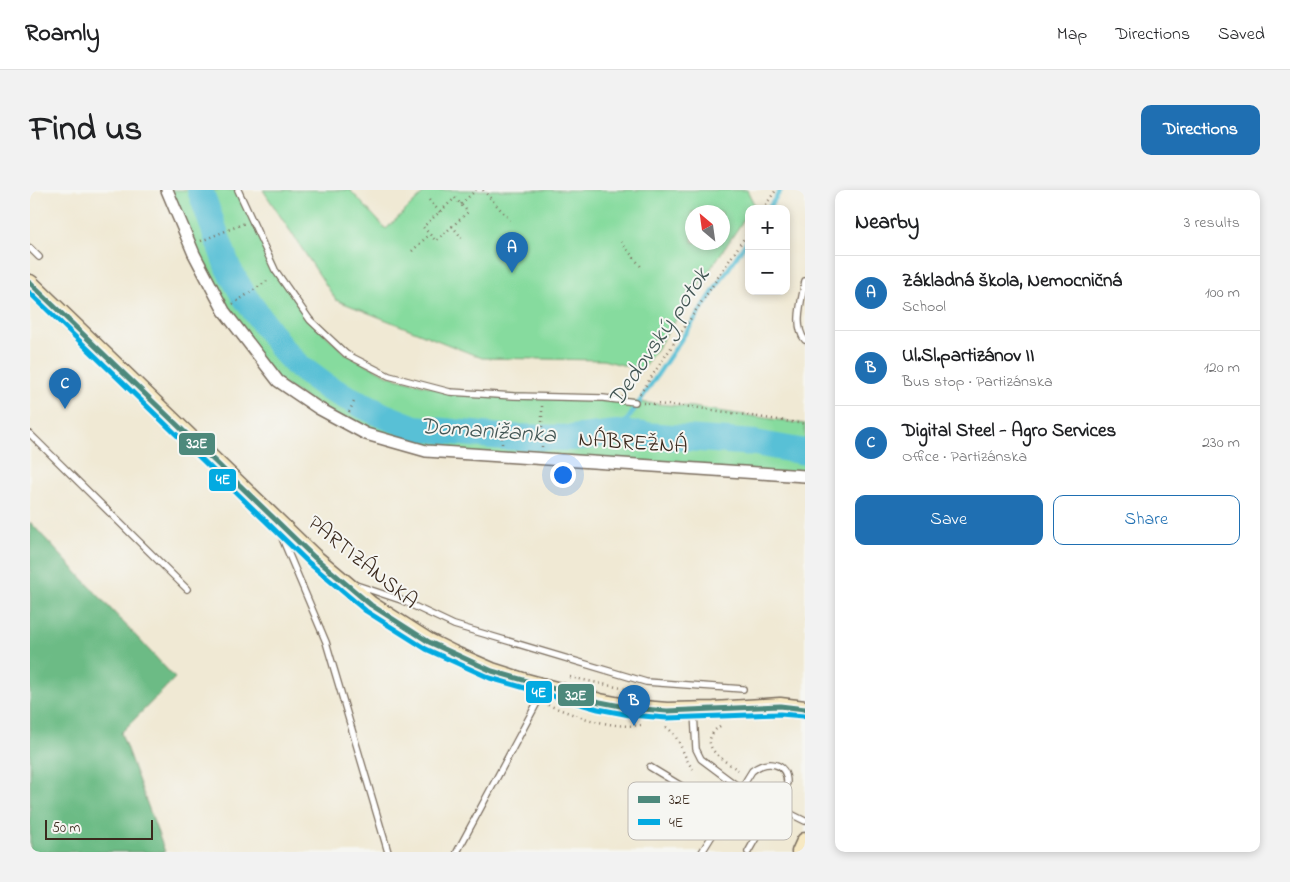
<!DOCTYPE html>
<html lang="en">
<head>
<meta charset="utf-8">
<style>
  body { margin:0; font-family:"Indie Flower",sans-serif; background:#f2f2f2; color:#202124 }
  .controls { position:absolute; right:15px; top:15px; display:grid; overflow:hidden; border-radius:10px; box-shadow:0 2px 8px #0003 }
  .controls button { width:45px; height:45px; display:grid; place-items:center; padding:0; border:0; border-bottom:1px solid #e0e0e0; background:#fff; color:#202124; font:25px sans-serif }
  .compass { position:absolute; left:655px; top:15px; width:45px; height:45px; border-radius:50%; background:#fff; box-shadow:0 2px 8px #0003; rotate:331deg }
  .scale { position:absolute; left:15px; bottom:12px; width:108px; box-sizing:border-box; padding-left:5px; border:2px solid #3b2a1e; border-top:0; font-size:14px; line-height:18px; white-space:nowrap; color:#3b2a1e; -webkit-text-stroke:4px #f6f6f2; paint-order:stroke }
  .you { position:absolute; left:532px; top:284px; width:18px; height:18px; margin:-12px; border:4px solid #fff; border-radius:50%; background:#1a73e8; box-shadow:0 0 0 8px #1a73e833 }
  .badge { display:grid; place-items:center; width:32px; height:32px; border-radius:50%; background:#1f6fb2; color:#fff; font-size:16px; font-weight:700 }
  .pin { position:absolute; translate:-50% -41px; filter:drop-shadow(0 1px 2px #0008) }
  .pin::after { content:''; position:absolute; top:26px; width:18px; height:15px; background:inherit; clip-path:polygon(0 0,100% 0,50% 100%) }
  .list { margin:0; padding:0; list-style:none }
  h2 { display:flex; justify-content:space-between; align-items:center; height:65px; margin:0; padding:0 20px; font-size:21px }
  h2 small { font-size:16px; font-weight:400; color:#757577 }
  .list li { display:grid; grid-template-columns:32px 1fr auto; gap:15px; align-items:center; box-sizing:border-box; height:75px; padding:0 20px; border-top:1px solid #e0e0e0 }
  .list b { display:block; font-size:19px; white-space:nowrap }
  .list p { margin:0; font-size:16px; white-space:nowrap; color:#757577 }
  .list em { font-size:16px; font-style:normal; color:#757577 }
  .actions { display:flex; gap:10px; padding:15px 20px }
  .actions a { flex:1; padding:11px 0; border:1px solid #1f6fb2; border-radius:10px; text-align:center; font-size:18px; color:#1f6fb2 }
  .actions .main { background:#1f6fb2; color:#fff }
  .map { position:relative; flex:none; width:775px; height:662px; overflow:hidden; border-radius:10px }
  header { display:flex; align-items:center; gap:30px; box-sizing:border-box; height:70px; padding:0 25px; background:#fff; border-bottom:1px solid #e0e0e0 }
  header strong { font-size:24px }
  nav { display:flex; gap:28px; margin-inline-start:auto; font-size:18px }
  .intro { display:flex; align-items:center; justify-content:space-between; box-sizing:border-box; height:120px; padding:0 30px }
  h1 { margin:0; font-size:35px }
  .button { padding:12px 22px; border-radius:10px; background:#1f6fb2; color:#fff; font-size:18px; font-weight:700 }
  main { display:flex; gap:30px; padding:0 30px }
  aside { flex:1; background:#fff; border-radius:10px; box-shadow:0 2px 8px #0003 }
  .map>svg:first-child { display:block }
  .green { fill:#86db9e; stroke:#60825e; fill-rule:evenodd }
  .forest { fill:#6cbb85; stroke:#547252 }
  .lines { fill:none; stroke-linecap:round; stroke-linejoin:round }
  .stream { stroke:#59c0d6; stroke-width:4.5 }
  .river { stroke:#59c0d6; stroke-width:26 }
  .lane-casing { stroke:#7a6d5e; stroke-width:8 }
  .street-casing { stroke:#7a6d5e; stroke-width:14 }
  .secondary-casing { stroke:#7a6d5e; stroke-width:19 }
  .path { stroke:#7a6d5e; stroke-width:2.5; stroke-dasharray:1 4; stroke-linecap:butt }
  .lane { stroke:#fff; stroke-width:5.5 }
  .street { stroke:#fff; stroke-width:11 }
  .secondary { stroke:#f7e9c3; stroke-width:16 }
  .bus-1-casing { stroke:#f6f6f2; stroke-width:9 }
  .bus-2-casing { stroke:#f6f6f2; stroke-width:9 }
  .bus-1 { stroke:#4d897c; stroke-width:5 }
  .bus-2 { stroke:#03aae1; stroke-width:5 }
  .labels { text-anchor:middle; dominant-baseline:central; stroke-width:4; stroke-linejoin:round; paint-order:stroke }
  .street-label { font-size:22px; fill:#3b2a1e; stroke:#f6f6f2 }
  .water-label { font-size:24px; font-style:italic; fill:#445755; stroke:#f6f6f2 }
  .key { fill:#f6f6f2; stroke:#beb9b2; stroke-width:1 }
  .key-label { font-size:14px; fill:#3b2a1e }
  .line-badge { stroke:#f6f6f2; stroke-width:2 }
  .badge-label { font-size:14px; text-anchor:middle; font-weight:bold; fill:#fff }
</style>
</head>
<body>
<header>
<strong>Roamly</strong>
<nav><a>Map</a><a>Directions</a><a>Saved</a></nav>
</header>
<div class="intro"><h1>Find us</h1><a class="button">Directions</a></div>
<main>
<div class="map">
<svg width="775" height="662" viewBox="0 0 775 662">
  <rect width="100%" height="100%" fill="#f6f6f2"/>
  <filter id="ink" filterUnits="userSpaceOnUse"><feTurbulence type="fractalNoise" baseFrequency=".02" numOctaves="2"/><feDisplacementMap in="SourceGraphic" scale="10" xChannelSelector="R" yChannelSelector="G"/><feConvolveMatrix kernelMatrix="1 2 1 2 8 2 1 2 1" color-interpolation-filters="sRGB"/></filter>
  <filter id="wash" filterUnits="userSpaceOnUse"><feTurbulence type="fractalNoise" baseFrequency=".0096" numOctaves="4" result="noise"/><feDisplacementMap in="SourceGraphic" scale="20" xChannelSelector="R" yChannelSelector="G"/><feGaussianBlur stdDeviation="1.12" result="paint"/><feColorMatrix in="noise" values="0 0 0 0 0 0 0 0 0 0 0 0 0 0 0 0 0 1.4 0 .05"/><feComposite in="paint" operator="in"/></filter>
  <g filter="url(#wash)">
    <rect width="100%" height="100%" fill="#f0e9d4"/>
    <!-- green -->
    <path class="green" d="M137,0H208L245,80L280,130L316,164L359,186L420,202L605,212L662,217L775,234V286L396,261L336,244L248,191L194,121Z
      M233,0H320L356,39L397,0H717L724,14L721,19H719V22L612,180L573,170L452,168L306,110ZM662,22H692V52H662Z"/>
    <!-- forest -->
    <path class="forest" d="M0,332L145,488L91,543L135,662H0Z"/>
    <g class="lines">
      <!-- stream -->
      <path class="stream" d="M738,19L751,0
        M587,243L600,226L719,48"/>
      <!-- river -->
      <path class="river" d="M170,0L198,78L214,106L252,159L268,176L298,198L352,225L385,238L472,247L542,248L587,243L725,253L775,262"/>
    </g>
  </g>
  <g filter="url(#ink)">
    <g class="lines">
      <!-- lane casing -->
      <g class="lane-casing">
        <path id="lane" d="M208,0L245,80L280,130L316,164L359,186L420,202L484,206L573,208L605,212
          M0,58L9,67
          M775,91C772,109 763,136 775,150
          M0,244L157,399
          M249,341L296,452L358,662
          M326,395L371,410L424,435L616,492L713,499
          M664,522L666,559L671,569L710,598
          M620,577L696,623
          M745,616L775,631
          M427,662L508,511L510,497
          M672,662L722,581C736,570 757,571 757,593L718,662"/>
      </g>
      <!-- street casing -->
      <g class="street-casing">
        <path id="street" d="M137,0L164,64L194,121L248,191L288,218L336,244L396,261L775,286"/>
      </g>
      <!-- secondary casing -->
      <g class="secondary-casing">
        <path id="secondary" d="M0,93L284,367L341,415L399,452L423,464L462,481L496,492L570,512L601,518L637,521L684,520L750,516L775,519
          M770,662L775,651"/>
      </g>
      <!-- path -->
      <path class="path" d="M453,0L480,30
        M425,8L438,22L406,51L393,37Z
        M399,10L410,22
        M431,14L446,0
        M733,19L746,0
        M422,36L432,48
        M171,51L215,33
        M591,52L613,79
        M382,61L400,44
        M203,114L240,89
        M610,204L719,41
        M613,213L662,217L775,234
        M319,222L324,212
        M472,254V247
        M512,257V215
        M540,487L605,501
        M518,515C547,526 579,539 611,535
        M690,536C665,555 692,569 708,580
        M636,537C651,547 652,566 663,579"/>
      <!-- lane -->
      <use href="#lane" class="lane"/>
      <!-- street -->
      <use href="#street" class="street"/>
      <!-- secondary -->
      <use href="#secondary" class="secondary"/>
      <!-- bus-1 casing -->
      <g class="bus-1-casing">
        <path id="bus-1" d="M0,93L284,367L341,415L399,452L462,481L570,512L601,518L637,521L750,516L775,519"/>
      </g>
      <!-- bus-2 casing -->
      <g class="bus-2-casing">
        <path id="bus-2" d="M0,103L279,373L336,421L396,459L460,488L568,519L600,525L637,528L750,524L774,526"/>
      </g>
      <!-- bus-1 -->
      <use href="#bus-1" class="bus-1"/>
      <!-- bus-2 -->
      <use href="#bus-2" class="bus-2"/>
    </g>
  </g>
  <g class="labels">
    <!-- street labels -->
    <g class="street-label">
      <text transform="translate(603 254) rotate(4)">NÁBREŽNÁ</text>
      <text transform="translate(332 373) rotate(39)">PARTIZÁNSKA</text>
    </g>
    <!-- water labels -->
    <g class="water-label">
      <text transform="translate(630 148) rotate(-56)">Dedovský potok</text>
      <text transform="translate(458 242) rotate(4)">Domanižanka</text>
    </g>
  </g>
  <!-- legend -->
  <rect x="598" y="592" width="164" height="58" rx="8" class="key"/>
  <rect x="608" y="606" width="22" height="7" fill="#4d897c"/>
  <rect x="608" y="629" width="22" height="6" fill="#03aae1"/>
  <g class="key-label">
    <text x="639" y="614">32E</text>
    <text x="639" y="637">4E</text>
  </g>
  <g class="line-badge">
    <rect x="148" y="242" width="38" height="24" rx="5" fill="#4d897c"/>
    <rect x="178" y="278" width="29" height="24" rx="5" fill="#03aae1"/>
    <rect x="495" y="490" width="28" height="24" rx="5" fill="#03aae1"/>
    <rect x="527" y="493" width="38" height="24" rx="5" fill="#4d897c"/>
  </g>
  <g class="badge-label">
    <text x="167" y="258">32E</text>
    <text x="193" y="294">4E</text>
    <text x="509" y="507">4E</text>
    <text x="546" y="510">32E</text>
  </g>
</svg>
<div class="controls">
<button>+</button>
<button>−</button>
</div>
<svg class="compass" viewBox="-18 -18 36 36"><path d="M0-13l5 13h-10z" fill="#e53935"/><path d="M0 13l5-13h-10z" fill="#757577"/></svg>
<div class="scale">50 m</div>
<div class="you"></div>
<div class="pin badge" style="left:482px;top:83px">A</div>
<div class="pin badge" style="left:604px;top:536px">B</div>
<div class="pin badge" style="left:35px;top:219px">C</div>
</div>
<aside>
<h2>Nearby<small>3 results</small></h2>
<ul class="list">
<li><span class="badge">A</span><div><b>Základná škola, Nemocničná</b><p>School</p></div><em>100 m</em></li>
<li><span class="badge">B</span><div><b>Ul.Sl.partizánov II</b><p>Bus stop · Partizánska</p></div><em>120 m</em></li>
<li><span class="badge">C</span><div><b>Digital Steel - Agro Services</b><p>Office · Partizánska</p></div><em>230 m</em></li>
</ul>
<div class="actions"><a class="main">Save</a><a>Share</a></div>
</aside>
</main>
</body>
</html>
